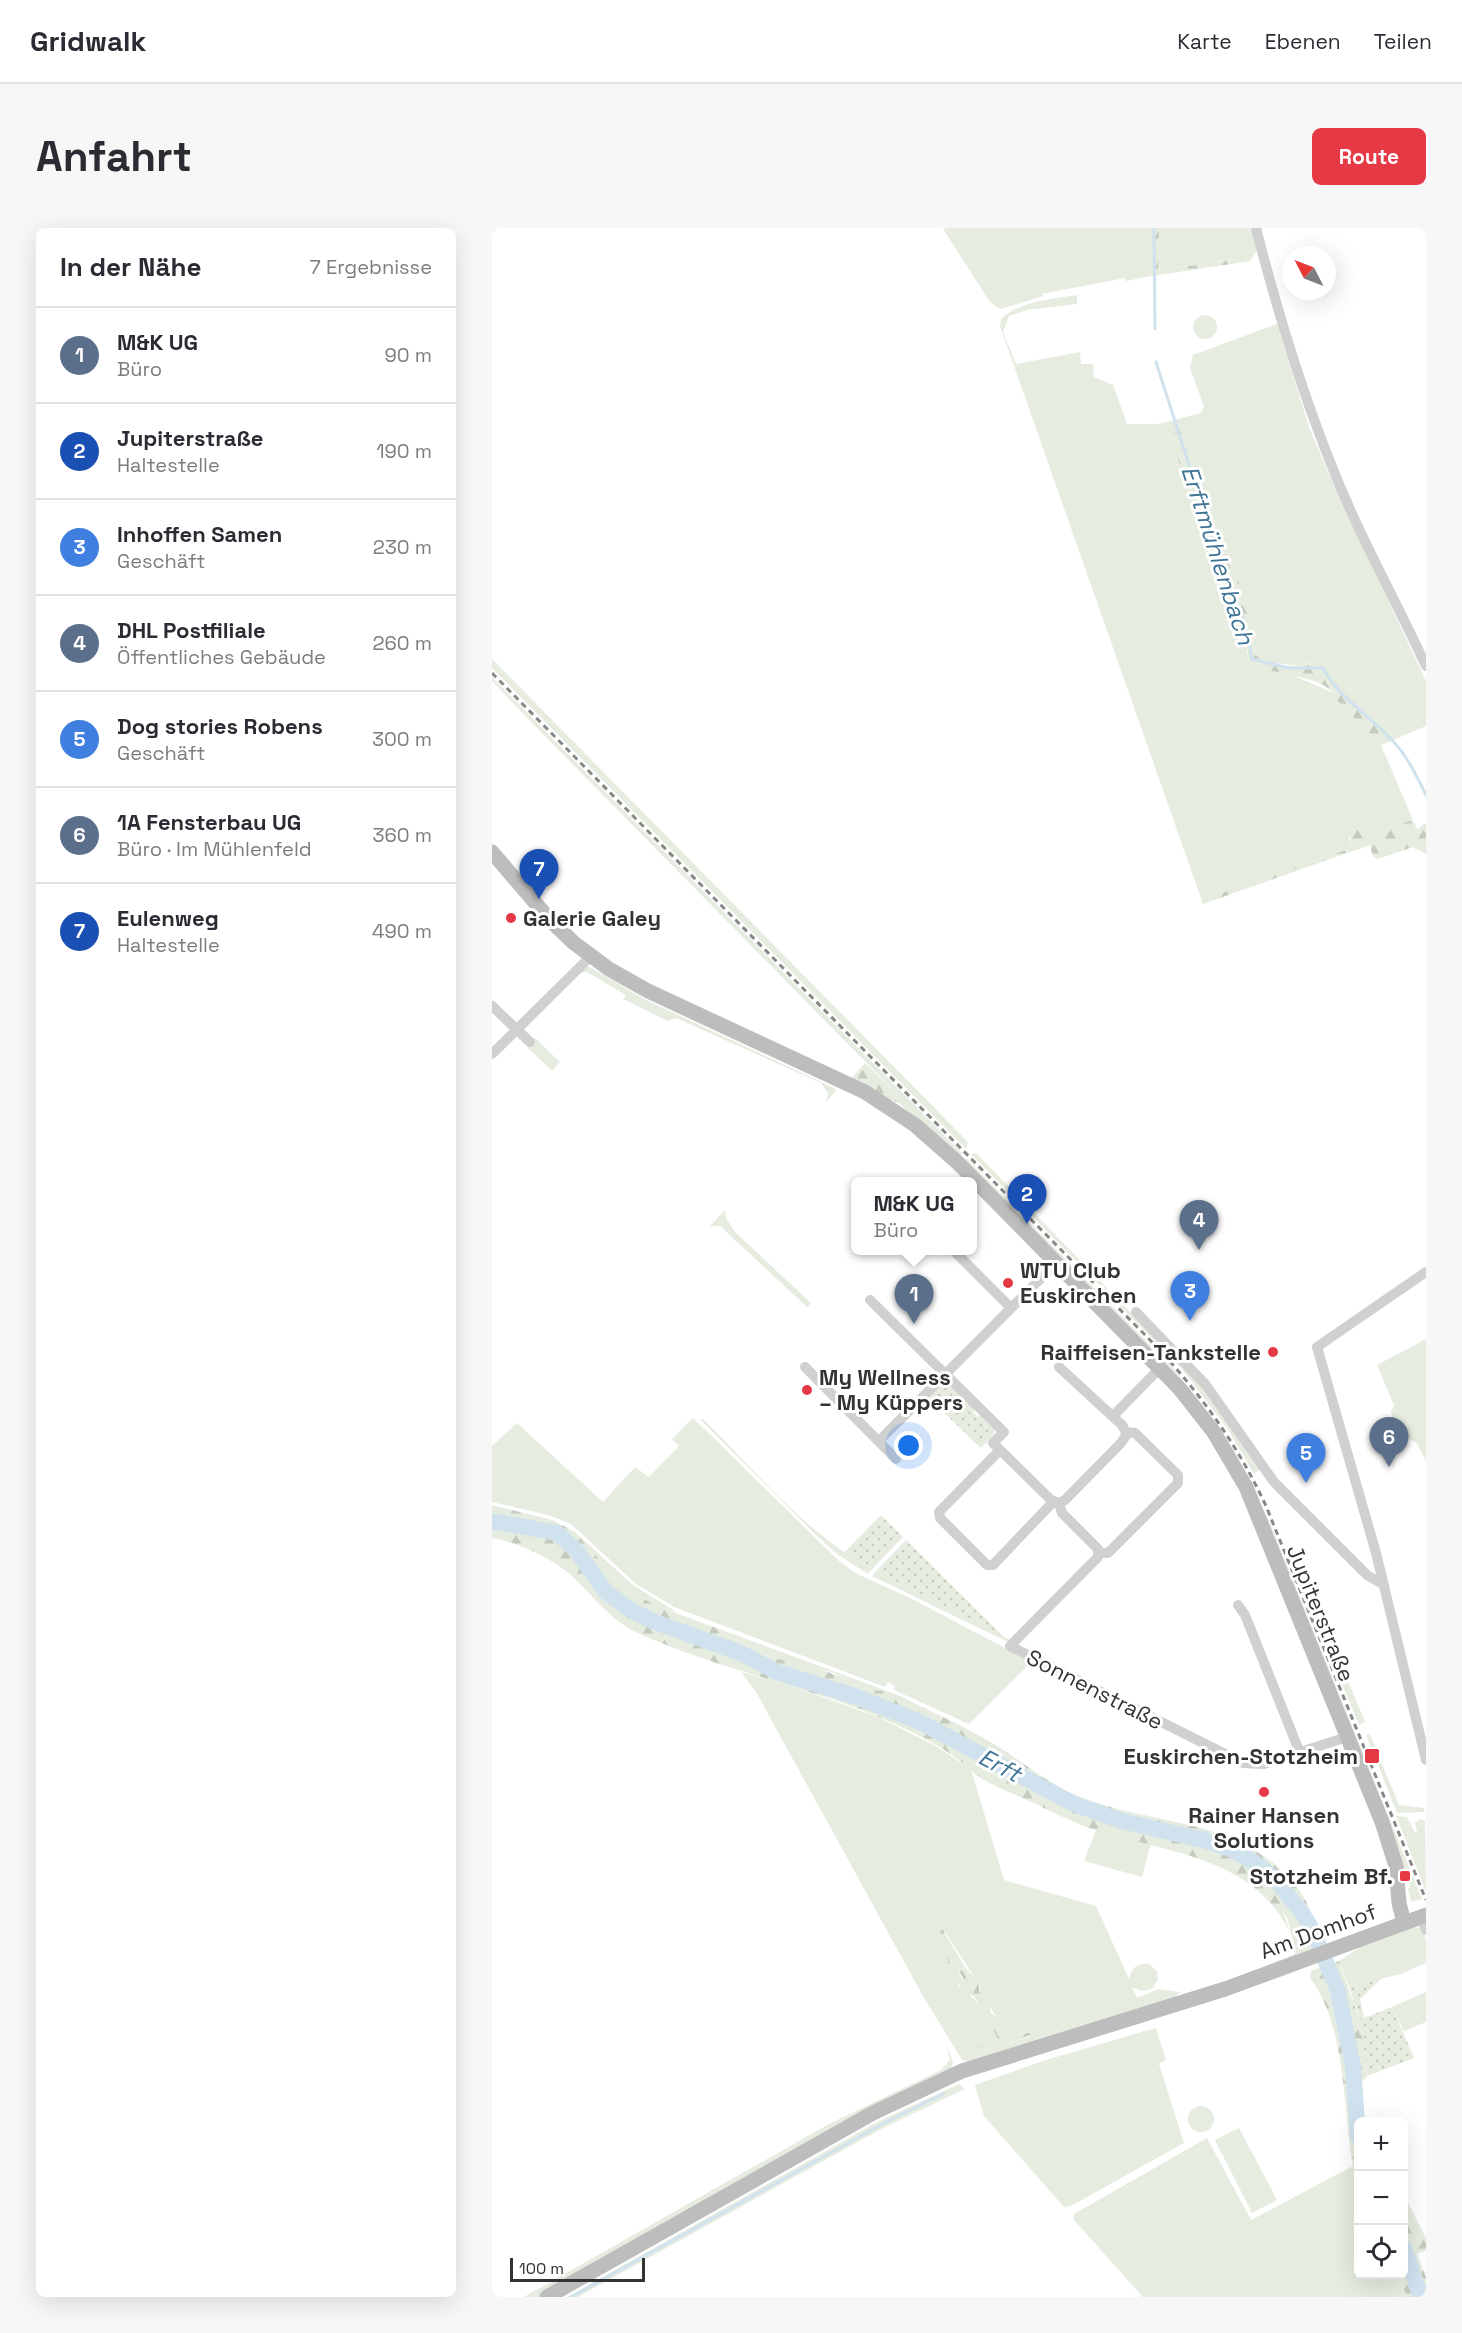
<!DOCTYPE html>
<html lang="de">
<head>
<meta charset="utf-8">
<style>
  body { margin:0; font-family:"Space Grotesk",sans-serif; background:#f7f7f7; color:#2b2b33 }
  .controls { position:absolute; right:18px; bottom:18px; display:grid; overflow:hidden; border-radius:9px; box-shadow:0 6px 24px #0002 }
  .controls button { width:54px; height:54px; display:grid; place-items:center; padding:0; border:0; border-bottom:2px solid #e1e1e2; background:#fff; color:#2b2b33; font:30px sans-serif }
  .compass { position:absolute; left:790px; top:18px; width:54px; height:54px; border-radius:50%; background:#fff; box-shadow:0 6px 24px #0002; rotate:312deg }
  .scale { position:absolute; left:18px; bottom:15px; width:135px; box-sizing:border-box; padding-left:6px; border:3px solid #333; border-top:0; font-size:16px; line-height:21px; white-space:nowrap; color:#333; -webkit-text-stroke:4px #fff; paint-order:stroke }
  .you { position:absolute; left:417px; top:1218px; width:21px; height:21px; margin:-15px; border:4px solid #fff; border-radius:50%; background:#1a73e8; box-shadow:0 0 0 9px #1a73e833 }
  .badge { display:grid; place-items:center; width:39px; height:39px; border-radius:50%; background:#e63946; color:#fff; font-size:20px; font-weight:700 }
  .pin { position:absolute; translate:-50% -50px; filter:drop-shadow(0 2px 3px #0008) }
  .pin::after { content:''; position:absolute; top:32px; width:21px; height:18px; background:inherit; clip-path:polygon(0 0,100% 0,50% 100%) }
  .popup { position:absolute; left:359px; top:949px; width:126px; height:78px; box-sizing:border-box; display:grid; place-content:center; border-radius:9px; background:#fff; filter:drop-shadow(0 2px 4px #0005); font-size:20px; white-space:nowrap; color:#7c7c81 }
  .popup b { font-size:22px; color:#2b2b33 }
  .popup::after { content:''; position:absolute; left:50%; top:100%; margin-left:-12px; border:12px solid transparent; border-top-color:#fff }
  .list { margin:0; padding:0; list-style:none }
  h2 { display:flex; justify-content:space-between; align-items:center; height:78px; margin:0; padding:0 24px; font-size:26px }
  h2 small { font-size:20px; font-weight:400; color:#7c7c81 }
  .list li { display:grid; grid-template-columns:39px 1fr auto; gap:18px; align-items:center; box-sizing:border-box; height:96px; padding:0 24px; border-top:2px solid #e1e1e2 }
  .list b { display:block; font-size:22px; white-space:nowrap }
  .list p { margin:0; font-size:20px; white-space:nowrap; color:#7c7c81 }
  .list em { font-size:20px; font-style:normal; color:#7c7c81 }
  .icon { flex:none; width:33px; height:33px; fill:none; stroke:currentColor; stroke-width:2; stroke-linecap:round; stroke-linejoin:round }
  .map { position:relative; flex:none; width:934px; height:2069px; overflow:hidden; border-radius:9px }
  header { display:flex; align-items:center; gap:36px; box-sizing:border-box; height:84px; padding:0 30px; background:#fff; border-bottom:2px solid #e1e1e2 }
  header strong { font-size:28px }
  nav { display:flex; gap:33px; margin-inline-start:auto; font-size:21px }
  .intro { display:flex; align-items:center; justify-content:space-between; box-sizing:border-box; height:144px; padding:0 36px }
  h1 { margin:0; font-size:42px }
  .button { padding:15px 27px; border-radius:9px; background:#e63946; color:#fff; font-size:21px; font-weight:700 }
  main { display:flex; gap:36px; padding:0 36px }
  aside { flex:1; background:#fff; border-radius:9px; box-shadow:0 6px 24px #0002 }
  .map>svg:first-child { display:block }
  .grass { fill:#e6ecdf; fill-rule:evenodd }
  .forest { fill:url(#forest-firs) }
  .park { fill:url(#park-dots) }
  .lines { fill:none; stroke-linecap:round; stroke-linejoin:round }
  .stream { stroke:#cfe2ee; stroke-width:3 }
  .river { stroke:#cfe2ee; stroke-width:16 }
  .street { stroke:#d0d0d0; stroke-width:10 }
  .secondary { stroke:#bdbdbd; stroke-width:15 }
  .rail { stroke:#888; stroke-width:3; stroke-dasharray:6 4.5; stroke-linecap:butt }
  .poi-dot { fill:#e63946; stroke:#fff; stroke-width:2 }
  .labels { text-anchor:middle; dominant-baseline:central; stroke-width:6; stroke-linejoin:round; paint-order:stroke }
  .poi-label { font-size:22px; font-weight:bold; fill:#333; stroke:#fff; text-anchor:start }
  .street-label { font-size:22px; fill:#333; stroke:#fff }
  .water-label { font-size:24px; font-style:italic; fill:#3f7597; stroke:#fff }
</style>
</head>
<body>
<header>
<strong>Gridwalk</strong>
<nav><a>Karte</a><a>Ebenen</a><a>Teilen</a></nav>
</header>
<div class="intro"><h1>Anfahrt</h1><a class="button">Route</a></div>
<main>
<aside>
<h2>In der Nähe<small>7 Ergebnisse</small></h2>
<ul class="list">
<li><span class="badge" style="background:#5c6f8a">1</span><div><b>M&amp;K UG</b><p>Büro</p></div><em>90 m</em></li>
<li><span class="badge" style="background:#1a4fb4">2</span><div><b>Jupiterstraße</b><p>Haltestelle</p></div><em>190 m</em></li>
<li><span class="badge" style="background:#3f7fe0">3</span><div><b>Inhoffen Samen</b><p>Geschäft</p></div><em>230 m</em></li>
<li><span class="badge" style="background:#5c6f8a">4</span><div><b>DHL Postfiliale</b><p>Öffentliches Gebäude</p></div><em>260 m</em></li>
<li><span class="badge" style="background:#3f7fe0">5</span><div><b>Dog stories Robens</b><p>Geschäft</p></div><em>300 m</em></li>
<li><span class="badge" style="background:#5c6f8a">6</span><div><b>1A Fensterbau UG</b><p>Büro · Im Mühlenfeld</p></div><em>360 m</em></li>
<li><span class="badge" style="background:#1a4fb4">7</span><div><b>Eulenweg</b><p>Haltestelle</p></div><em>490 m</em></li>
</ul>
</aside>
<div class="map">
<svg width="934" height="2069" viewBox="0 0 934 2069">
  <defs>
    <pattern id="forest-firs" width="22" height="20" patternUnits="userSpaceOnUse" patternTransform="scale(1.5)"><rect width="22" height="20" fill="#e6ecdf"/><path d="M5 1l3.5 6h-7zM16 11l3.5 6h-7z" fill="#c6cbc0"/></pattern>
    <pattern id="park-dots" width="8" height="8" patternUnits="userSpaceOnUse" patternTransform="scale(1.5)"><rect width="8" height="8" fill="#e6ecdf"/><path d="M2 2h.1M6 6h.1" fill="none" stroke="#c6cbc0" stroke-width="1.8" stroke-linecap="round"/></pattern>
  </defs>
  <rect width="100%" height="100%" fill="#fff"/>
  <!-- grass -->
  <path class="grass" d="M455,0H658L656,46L654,49L634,53L633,50L549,66L552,68L508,81L498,74L451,1Z
    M667,0H761L765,22L758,33L755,29L665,43Z
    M585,67V76L535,82L517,88L511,104L524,136L588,124L589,136H601L602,149L621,157L635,196H666L709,185L712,178L698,140L701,127L785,96L817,199L835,242L934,453V498L906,510L831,433L821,432L810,438L791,436L771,434L763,426L758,383L689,204L677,207L756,418L755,425L759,435L800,447L842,465L889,517L921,592L884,603H866L857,609L859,620L710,673L508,98L509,91C527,73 561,71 585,67Z
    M701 99a12 12 0 1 1 24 0a12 12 0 1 1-24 0Z
    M0,431L473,911L476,914L474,921L0,440Z
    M0,449L471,926L468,927L405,874L408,869L47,502L0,453Z
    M96,738L152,771L342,860L344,863L334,874L336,865L329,855L184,790L175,793L131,771L134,767L95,744L86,745Z
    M43,810L68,834L60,843L35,819Z
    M484,925L707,1155L769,1241L762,1246L735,1200L690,1141L479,926Z
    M474,930L681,1140L741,1220L778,1295L930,1671L919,1674L916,1660H918L917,1648H914L908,1625L749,1237L472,933Z
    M233,982L234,990L243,1004L319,1075L315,1079L228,998H218Z
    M934,1111V1233L925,1215L904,1204L899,1184L902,1177L885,1137Z
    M201,1190L347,1333L363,1345L418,1370L534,1431L535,1438L477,1496L402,1462L403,1458L396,1454L393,1459L182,1379L144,1356L79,1296L56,1287L0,1274V1218L25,1195L111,1274L143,1239L157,1249L187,1218L180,1211Z
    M208,1191H211C264,1243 314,1306 380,1341L376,1346L345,1326L327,1310Z
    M83,1304L141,1357L186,1385L167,1379L132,1360Z
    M802,1323L873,1494L867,1497L797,1327Z
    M384,1343L518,1412L516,1414L380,1348Z
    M222,1399L398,1464L373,1461L343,1445L276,1429L247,1415Z
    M249,1444L294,1456L386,1489L442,1517L479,1541L512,1652L604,1678L637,1751C639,1741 645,1734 657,1736L665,1743L666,1752L660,1761L649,1763L640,1759L645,1770L667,1761L688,1764L677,1775L477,1834L470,1832L431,1768L264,1464ZM445,1703L453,1704L488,1758L487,1764C498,1778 507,1792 514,1807L537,1804L538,1808L502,1821L487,1820L504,1814C508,1797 479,1766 466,1757L471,1754L465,1740L457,1737Z
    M878,1506L907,1577L932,1580L933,1584L905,1585L874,1507Z
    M904,1588L915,1589L923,1605L925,1603L923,1595L929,1591L933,1593L934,1664Z
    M604,1602L659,1615L650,1649L592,1633Z
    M799,1676L817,1702L824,1721L746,1749L803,1726L796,1692L791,1683Z
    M921,1699L929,1700L934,1712V1735L909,1746L857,1758L847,1733L870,1718Z
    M934,1764V1794L912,1803L900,1779Z
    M664,1800L674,1832L667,1836L692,1915L579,1978L572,1979L492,1888L483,1857L554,1832Z
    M454,1818L461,1833L459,1841L46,2069H32L337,1896L449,1842L458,1832Z
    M467,1856L473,1861L391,1900L86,2069H75L385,1894Z
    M696 1891a13 13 0 1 1 26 0a13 13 0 1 1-26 0Z
    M747,1900L785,1972L760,1985L723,1912Z
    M715,1910L759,1992L861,1938L866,1952V2046L906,2047L915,2069H651L582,1992V1986Z"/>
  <!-- forest -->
  <path class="forest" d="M658,0H667L666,43L755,29L758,33L654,49Z
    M689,203L758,383L763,426C772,437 795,439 809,438C818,437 821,428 831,433L906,510L889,517L846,473C837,444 775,450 756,432V418L677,207Z
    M921,592L925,601L934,595V626L921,619L886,631L881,629L878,617L711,676L710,673L715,670L859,620L858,601L884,603Z
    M373,835L408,869V873L405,874L398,872L358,852Z
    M0,1277L60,1292L83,1304L132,1360L167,1379L222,1399L247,1415L276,1429L313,1436L361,1453L373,1461L398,1464L408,1468C440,1484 472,1498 502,1516C527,1531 549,1550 575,1563C652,1600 738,1584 800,1653C807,1661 817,1675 818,1684L815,1687L799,1676L791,1683L798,1705C760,1624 665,1625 592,1598C579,1593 567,1587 554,1581C537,1572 493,1556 481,1544C456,1520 420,1503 387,1489C309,1456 224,1441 146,1405C118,1392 103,1370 81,1349C63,1332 25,1314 0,1310Z
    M449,1699L474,1741L487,1754V1764L495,1769L499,1785L509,1793L514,1807L542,1804L538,1807L502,1821L485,1820L504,1814L505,1809L482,1768L471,1766L466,1761L471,1750L465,1740L457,1737L445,1703Z
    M847,1733L870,1799L875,1848L870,1854L872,1893L866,1894V1952L861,1938C851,1882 854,1796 818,1750L819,1743Z
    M915,1973L934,2010V2022L925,2026L934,2049V2069H915L906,2047L912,2046V1975Z"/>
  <!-- park -->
  <path class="park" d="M450,1156L459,1158L484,1182L481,1184L486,1189L488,1187L503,1201L502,1206L489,1220L436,1169Z
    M389,1287L411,1309L380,1341L352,1325Z
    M414,1312L512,1409L384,1343Z
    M890,1750L868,1771L872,1790L900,1779L922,1830L875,1848L870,1799L857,1758Z"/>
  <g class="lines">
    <!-- stream -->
    <path class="stream" d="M662,0L663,101
      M664,134L732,346L753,394L760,431L797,440H831C846,469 877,487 899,511C915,527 924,547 934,567
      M703,1610L712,1604
      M79,2069L394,1894L451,1866"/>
    <!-- river -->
    <path class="river" d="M0,1293L65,1305L84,1322L114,1364L140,1383L163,1394L251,1426L285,1444L362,1468L428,1494L582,1576L630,1593L715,1613L741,1622L763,1635L783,1651L810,1685L821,1703L846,1763L861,1839L866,1908
      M912,2020L929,2069"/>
    <!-- street -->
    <path class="street" d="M764,0C789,98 820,198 862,290C885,340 911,388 934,438
      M0,778L38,814
      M0,826L99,728
      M461,1022L519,1080
      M934,1044L825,1119L884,1325L934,1532
      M378,1072L512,1204L501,1215L559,1272L567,1275
      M644,1084L714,1157L782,1254L875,1347L892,1357
      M313,1139L404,1231
      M567,1139L630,1197L635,1206L629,1215L573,1272L567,1275
      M621,1188L668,1140
      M387,1213L563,1036
      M508,1222L447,1284L448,1290L495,1337H501L561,1274
      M567,1275L570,1285L606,1321V1329L518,1418L751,1535L772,1536L855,1509
      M606,1325H616L686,1255V1247L643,1205L634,1204
      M746,1377L753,1387L808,1525
      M929,1689L934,1702"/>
    <!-- secondary -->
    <path class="secondary" d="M0,624L58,692L82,715L117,741L156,763L373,864L423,897L465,934L688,1161L721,1203L754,1259L890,1594L904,1638L907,1675L912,1695
      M55,2069L381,1885L470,1843L733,1761L934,1687"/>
    <!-- rail -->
    <path class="rail" d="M0,445L658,1112C706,1162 745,1215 774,1278L934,1672"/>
  </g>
  <!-- markers -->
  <g class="poi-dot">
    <circle cx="19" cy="690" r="6"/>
    <circle cx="516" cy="1055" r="6"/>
    <circle cx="781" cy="1124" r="6"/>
    <circle cx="315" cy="1162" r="6"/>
    <rect x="872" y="1520" width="16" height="16" rx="3"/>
    <circle cx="772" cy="1564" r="6"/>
    <rect x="907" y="1642" width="12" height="12" rx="3"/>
  </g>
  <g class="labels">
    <!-- poi labels -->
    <g class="poi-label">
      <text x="31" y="690">Galerie Galey</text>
      <text x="528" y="1042">WTU Club<tspan x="528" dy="25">Euskirchen</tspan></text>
      <text x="769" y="1124" text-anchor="end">Raiffeisen-Tankstelle</text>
      <text x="327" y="1149">My Wellness<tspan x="327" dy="25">– My Küppers</tspan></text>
      <text x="866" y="1528" text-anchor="end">Euskirchen-Stotzheim</text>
      <text x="772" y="1587" text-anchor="middle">Rainer Hansen<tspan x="772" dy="25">Solutions</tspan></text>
      <text x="901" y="1648" text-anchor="end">Stotzheim Bf.</text>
    </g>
    <!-- street labels -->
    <g class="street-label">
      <text transform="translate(829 1385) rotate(68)">Jupiterstraße</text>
      <text transform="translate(603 1461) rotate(27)">Sonnenstraße</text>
      <text transform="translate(826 1703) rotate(-20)">Am Domhof</text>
    </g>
    <!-- water labels -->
    <g class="water-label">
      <text transform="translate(726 327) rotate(72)">Erftmühlenbach</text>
      <text transform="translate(508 1537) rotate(28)">Erft</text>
    </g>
  </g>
</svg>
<div class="controls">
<button>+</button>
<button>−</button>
<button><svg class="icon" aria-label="locate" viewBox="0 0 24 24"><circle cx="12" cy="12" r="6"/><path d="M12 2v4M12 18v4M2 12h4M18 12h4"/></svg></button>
</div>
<svg class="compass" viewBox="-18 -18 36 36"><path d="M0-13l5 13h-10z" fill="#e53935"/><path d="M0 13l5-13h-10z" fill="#7c7c81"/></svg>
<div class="scale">100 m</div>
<div class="you"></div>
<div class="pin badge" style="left:422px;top:1096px;background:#5c6f8a">1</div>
<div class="popup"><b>M&amp;K UG</b>Büro</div>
<div class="pin badge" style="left:535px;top:996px;background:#1a4fb4">2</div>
<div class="pin badge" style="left:698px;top:1093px;background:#3f7fe0">3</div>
<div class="pin badge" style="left:707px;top:1022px;background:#5c6f8a">4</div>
<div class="pin badge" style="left:814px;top:1255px;background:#3f7fe0">5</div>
<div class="pin badge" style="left:897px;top:1239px;background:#5c6f8a">6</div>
<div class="pin badge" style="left:47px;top:671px;background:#1a4fb4">7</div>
</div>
</main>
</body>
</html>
